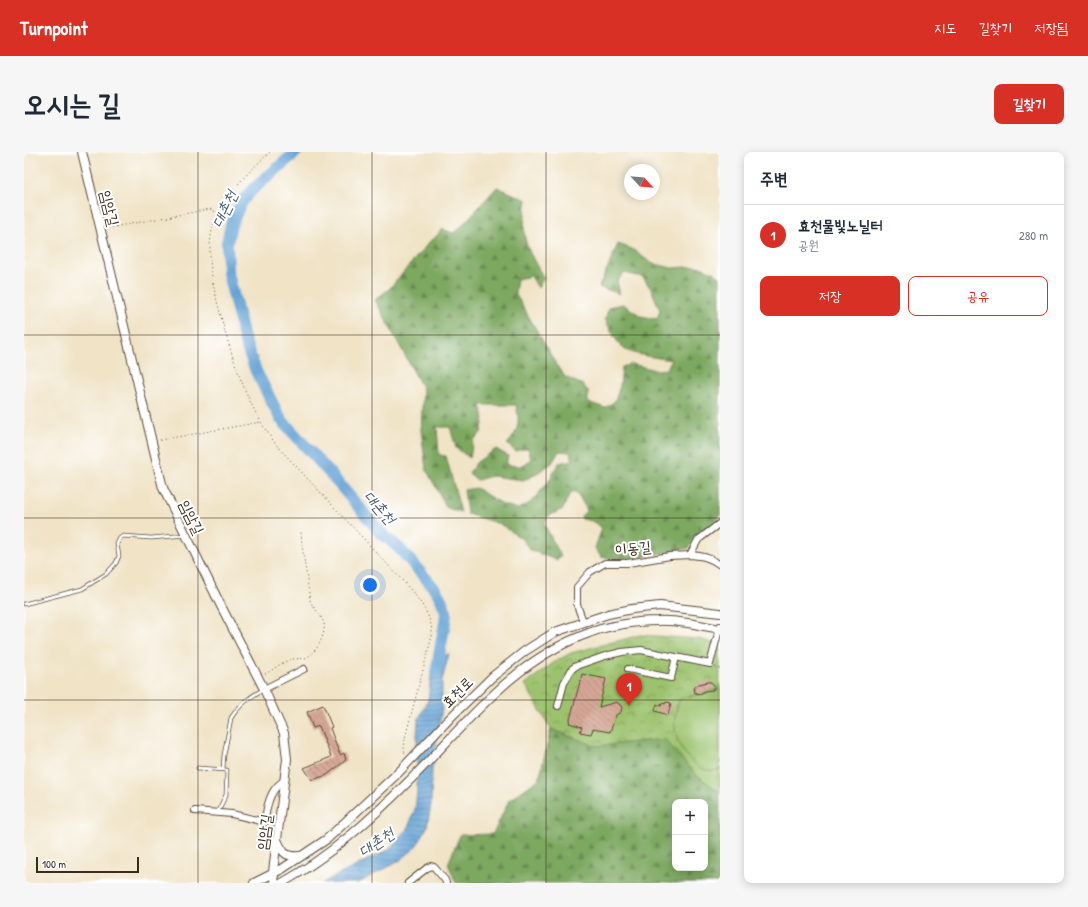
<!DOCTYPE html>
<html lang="ko">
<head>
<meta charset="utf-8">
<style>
  body { margin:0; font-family:"Patrick Hand","Poor Story",sans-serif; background:#f6f6f7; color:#1f2937 }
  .controls { position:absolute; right:12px; bottom:12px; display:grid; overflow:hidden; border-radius:8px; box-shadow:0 2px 10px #0003 }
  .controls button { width:36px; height:36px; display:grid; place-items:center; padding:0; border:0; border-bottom:1px solid #e0e1e3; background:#fff; color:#1f2937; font:20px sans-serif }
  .compass { position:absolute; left:600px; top:12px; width:36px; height:36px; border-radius:50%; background:#fff; box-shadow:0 2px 10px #0003; rotate:116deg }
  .scale { position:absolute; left:12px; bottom:10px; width:103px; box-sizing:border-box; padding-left:4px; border:2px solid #3b2a1e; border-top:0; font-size:11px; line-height:14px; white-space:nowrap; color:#3b2a1e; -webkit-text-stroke:3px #fff; paint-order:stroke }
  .you { position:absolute; left:346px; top:433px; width:14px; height:14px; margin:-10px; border:3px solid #fff; border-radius:50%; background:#1a73e8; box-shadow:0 0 0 6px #1a73e833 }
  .badge { display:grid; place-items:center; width:26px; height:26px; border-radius:50%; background:#d93025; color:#fff; font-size:13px; font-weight:700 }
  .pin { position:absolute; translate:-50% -33px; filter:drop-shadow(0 1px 2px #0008) }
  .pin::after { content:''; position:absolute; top:21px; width:14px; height:12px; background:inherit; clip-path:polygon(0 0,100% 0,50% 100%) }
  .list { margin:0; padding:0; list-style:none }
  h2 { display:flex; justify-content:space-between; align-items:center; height:52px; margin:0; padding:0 16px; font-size:17px }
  h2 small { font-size:13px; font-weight:400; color:#747a83 }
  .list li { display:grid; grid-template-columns:26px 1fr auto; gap:12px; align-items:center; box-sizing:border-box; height:60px; padding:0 16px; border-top:1px solid #e0e1e3 }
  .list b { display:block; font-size:15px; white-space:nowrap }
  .list p { margin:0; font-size:13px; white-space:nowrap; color:#747a83 }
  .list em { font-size:13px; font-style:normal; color:#747a83 }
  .actions { display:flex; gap:8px; padding:12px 16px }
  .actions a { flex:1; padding:9px 0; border:1px solid #d93025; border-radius:8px; text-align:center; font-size:14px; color:#d93025 }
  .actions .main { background:#d93025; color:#fff }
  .map { position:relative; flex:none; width:696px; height:731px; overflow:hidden; border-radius:8px }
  header { display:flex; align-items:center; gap:24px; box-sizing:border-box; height:56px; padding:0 20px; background:#d93025; color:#fff }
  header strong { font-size:19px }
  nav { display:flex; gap:22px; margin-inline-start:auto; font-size:14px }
  .intro { display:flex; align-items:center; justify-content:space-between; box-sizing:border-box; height:96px; padding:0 24px }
  h1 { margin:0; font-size:28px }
  .button { padding:10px 18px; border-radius:8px; background:#d93025; color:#fff; font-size:14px; font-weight:700 }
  main { display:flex; gap:24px; padding:0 24px }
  aside { flex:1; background:#fff; border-radius:8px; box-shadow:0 2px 10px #0003 }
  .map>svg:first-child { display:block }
  .forest { fill:url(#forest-firs); stroke:#5c693f; fill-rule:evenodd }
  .park { fill:url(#park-crowns); stroke:#6c7646 }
  .pitch { fill:#9cc26d; stroke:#6c7646 }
  .water { fill:url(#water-rules); stroke:#4e6679 }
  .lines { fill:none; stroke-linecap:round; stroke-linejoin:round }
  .river { stroke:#62a1d4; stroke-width:12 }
  .building { fill:url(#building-back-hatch) }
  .service-casing { stroke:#564637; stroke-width:4.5 }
  .minor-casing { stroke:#564637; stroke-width:8 }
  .secondary-casing { stroke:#564637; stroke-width:10 }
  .path { stroke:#564637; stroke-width:1; stroke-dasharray:1 3; stroke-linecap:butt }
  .service { stroke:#fff; stroke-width:3 }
  .minor { stroke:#fff; stroke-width:6 }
  .secondary { stroke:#fff; stroke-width:8 }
  .grid { fill:none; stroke:#3b2a1e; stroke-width:1; stroke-opacity:0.55 }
  .labels { text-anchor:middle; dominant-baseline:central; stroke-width:4; stroke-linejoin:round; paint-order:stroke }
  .street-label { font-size:15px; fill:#3b2a1e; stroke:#fff }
  .water-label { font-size:16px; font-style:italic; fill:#4d6070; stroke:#fff }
</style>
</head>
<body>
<header>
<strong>Turnpoint</strong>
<nav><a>지도</a><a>길찾기</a><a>저장됨</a></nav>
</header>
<div class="intro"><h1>오시는 길</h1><a class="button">길찾기</a></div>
<main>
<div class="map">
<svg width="696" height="731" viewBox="0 0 696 731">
  <defs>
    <pattern id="forest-firs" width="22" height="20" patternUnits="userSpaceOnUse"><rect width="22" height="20" fill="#7da860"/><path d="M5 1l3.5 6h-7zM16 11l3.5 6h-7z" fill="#68894f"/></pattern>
    <pattern id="park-crowns" width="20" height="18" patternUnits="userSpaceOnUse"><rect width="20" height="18" fill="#9cc26d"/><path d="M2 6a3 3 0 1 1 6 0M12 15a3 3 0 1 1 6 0" fill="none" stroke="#809e59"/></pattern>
    <pattern id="water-rules" width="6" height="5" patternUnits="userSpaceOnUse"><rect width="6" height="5" fill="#62a1d4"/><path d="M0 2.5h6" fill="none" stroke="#5283ab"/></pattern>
    <pattern id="building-back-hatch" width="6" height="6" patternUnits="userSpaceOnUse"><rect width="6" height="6" fill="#d6a796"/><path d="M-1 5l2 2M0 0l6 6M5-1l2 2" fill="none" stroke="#af887a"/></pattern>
  </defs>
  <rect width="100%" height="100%" fill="#fff"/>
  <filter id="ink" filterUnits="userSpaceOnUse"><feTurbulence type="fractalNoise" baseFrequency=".025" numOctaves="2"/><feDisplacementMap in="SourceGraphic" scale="8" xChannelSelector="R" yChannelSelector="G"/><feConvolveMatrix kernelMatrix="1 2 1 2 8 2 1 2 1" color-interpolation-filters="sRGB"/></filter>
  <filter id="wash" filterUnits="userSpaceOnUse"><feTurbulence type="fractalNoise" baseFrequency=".012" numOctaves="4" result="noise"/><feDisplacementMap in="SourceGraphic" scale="16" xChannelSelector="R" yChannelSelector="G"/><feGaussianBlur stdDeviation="0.9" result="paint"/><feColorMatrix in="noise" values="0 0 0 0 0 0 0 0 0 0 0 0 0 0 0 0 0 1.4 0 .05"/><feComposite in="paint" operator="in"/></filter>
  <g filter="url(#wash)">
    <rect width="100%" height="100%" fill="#f0e3c6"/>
    <!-- forest -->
    <path class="forest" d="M473,35L503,48C501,60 499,74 501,86C503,98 514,116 520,126L514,136L507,124L493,127L491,141L535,217L541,225L559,233L564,239V250L581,256L591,249L596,234L598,215L608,212L631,218L643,217L647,208C637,206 606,203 599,196C591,188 586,177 581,167L585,155L599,152L617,164L633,167L636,158L627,137L619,125L600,121L593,129L596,142L575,135L594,92L608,97L627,111L648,116L674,114L689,120L696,125V364C687,377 673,381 665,396C638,401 604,410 577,405L571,396L578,376L568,369L558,367L557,364L563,358L557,348L550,339L544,345L539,357L524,364L520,372L537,404L532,408L506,398L497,386L476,372L443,362L440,338L452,336L479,353L494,357L506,351L523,332L535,311L549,308L546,300L535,299L528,311L507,325L499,328L468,324L453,328L445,321L453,310L472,297L484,304L482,313L496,314L507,308L504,296L491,299L483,292C495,280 496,269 492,253H457L460,267L457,281L449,289L446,306L432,296L426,275H413L415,303L422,304L437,360L423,356L402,317L397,278L399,237L351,148L366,136L407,88L410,87L418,77L429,81L436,76Z
      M527,577L572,594L641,587L671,622L696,640V731H432L424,712L436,683L469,682L485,648L515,627ZM651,650H681V716H651Z"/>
    <!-- park -->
    <path class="park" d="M616,483L675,487L696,493V640L671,622L641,587L572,594L527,577L501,532L532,509L547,501Z"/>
    <!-- pitch -->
    <path class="pitch" d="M696,537V617C676,627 652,595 651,577C650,567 652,556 656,547Z"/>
    <!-- water -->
    <path class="water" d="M425,502L418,529V557L408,618L407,653L403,675L397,687L390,697L374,710L334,731H298L364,698L384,676L391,657L393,639V582L394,568L404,548L409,508Z"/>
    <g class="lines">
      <!-- river -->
      <path class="river" d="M272,0L227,39L217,51L207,73L203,90L204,121L221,190L232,219L256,266L303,318L357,381L375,396L411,437L417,447L422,460L421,470L412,521"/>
    </g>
    <g id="blocks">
      <!-- building -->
      <path class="building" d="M558,522L582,527L575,555L593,550L598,555L597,560L592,563L586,580L569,577L567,582L556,580L558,575L545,571Z
        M683,530H687L691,534L689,538L681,539L676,542L671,541L670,536L675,532Z
        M642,550L647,551L644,563L631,559L633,552L637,554L638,551L641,552Z
        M299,553L308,575L306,576L316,603L320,601L322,608L303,623L288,628L280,616L307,605L295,574L289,576L283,560Z"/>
    </g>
  </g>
  <g filter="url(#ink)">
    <use href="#blocks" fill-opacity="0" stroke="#564637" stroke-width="1"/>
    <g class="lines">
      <!-- service casing -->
      <g class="service-casing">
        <path id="service" d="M0,452L58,437L82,422L92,411L95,404L93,392L96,386L99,384L127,386L162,383
          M174,616L203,618L202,643L193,661
          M199,617L200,603L207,566C214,554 227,544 240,537"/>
      </g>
      <!-- minor casing -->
      <g class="minor-casing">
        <path id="minor" d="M666,403C678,404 686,405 696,413
          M559,469L553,453V435L566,420L581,411H604L646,404L666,403L674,388L696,371
          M604,517L647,526L652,505
          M240,537L280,517
          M534,554L540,531L548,517L552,514L581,504L598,500L617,498L686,512L696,474
          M171,659L208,662L241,670C242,656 246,636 261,628
          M384,731L403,716L407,714L410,715L421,728L422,731"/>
      </g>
      <!-- secondary casing -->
      <g class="secondary-casing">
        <path id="secondary" d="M58,0L139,336L197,454L240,537L260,581L263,607L250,711L249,721L251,731
          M253,688C259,701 261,705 276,704
          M230,731L258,717L303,687L375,620L427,565L468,525L501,499L531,480L584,462L608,457L636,454L696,461
          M258,731C306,704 346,668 385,629C441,574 487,509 565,481C582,474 614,469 633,469C654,468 676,473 696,477"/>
      </g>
      <!-- path -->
      <path class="path" d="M246,0C227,18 202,41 192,65C178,101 191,141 200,176C212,218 227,262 255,296L378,428C392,444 409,462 408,484L381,586L380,598L381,602
        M84,76L186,57L194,61
        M136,288L237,270
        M691,515L696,517
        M241,522C249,518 255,512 263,509C268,506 275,507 281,506C292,502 302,483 300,472C298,463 289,457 286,448L278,393L277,380"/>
      <!-- service -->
      <use href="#service" class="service"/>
      <!-- minor -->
      <use href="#minor" class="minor"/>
      <!-- secondary -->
      <use href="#secondary" class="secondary"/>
    </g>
  </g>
  <!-- grid -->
  <path class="grid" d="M174,0V731M348,0V731M522,0V731M0,183H696M0,366H696M0,548H696"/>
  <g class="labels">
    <!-- street labels -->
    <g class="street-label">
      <text transform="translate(86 56) rotate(76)">임암길</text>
      <text transform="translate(168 365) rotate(64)">임암길</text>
      <text transform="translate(609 396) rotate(-6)">이동길</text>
      <text transform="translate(433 540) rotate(-45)">효천로</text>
      <text transform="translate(240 680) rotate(-82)">임암길</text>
    </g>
    <!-- water labels -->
    <g class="water-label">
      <text transform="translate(200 57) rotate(-65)">대촌천</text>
      <text transform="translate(356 355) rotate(48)">대촌천</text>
      <text transform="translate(352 690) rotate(-34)">대촌천</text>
    </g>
  </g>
</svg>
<div class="controls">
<button>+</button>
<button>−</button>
</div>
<svg class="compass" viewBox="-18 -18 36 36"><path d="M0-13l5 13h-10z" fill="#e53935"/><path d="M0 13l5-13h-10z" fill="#747a83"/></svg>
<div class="scale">100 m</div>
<div class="you"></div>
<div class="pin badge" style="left:605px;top:554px">1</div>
</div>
<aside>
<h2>주변<small></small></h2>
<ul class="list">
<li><span class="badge">1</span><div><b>효천물빛노닐터</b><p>공원</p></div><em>280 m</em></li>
</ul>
<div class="actions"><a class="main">저장</a><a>공유</a></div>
</aside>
</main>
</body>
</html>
